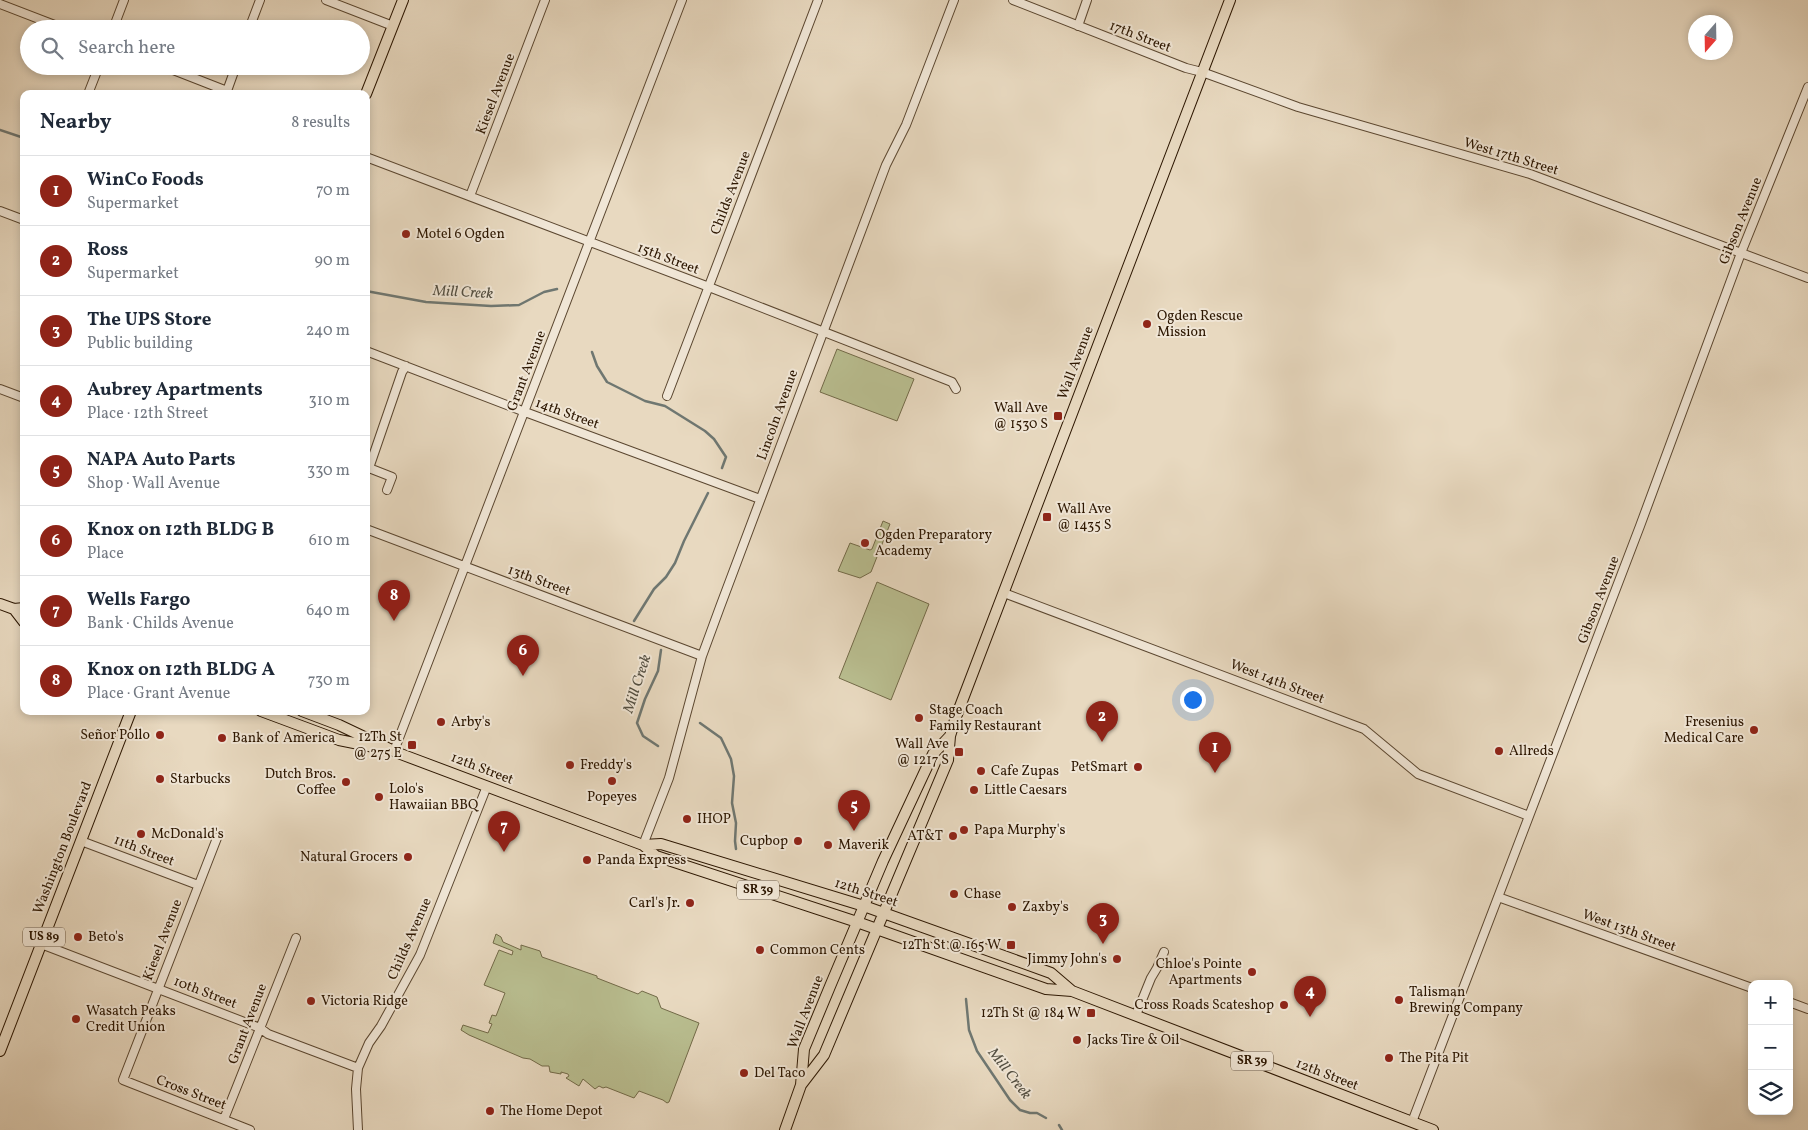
<!DOCTYPE html>
<html lang="en">
<head>
<meta charset="utf-8">
<style>
  body { margin:0; font-family:Vollkorn,serif; background:#f2f2f3; color:#1f2937 }
  .controls { position:absolute; right:15px; bottom:15px; display:grid; overflow:hidden; border-radius:10px; box-shadow:0 2px 8px #0003 }
  .controls button { width:45px; height:45px; display:grid; place-items:center; padding:0; border:0; border-bottom:1px solid #e0e1e3; background:#fff; color:#1f2937; font:25px sans-serif }
  .compass { position:absolute; left:1688px; top:15px; width:45px; height:45px; border-radius:50%; background:#fff; box-shadow:0 2px 8px #0003; rotate:200deg }
  .you { position:absolute; left:1192px; top:699px; width:18px; height:18px; margin:-12px; border:4px solid #fff; border-radius:50%; background:#1a73e8; box-shadow:0 0 0 8px #1a73e833 }
  .badge { display:grid; place-items:center; width:32px; height:32px; border-radius:50%; background:#8f2418; color:#fff; font-size:16px; font-weight:700 }
  .pin { position:absolute; translate:-50% -41px; filter:drop-shadow(0 1px 2px #0008) }
  .pin::after { content:''; position:absolute; top:26px; width:18px; height:15px; background:inherit; clip-path:polygon(0 0,100% 0,50% 100%) }
  .list { margin:0; padding:0; list-style:none }
  h2 { display:flex; justify-content:space-between; align-items:center; height:65px; margin:0; padding:0 20px; font-size:21px }
  h2 small { font-size:16px; font-weight:400; color:#747a83 }
  .list li { display:grid; grid-template-columns:32px 1fr auto; gap:15px; align-items:center; box-sizing:border-box; height:70px; padding:0 20px; border-top:1px solid #e0e1e3 }
  .list b { display:block; font-size:19px; white-space:nowrap }
  .list p { margin:0; font-size:16px; white-space:nowrap; color:#747a83 }
  .list em { font-size:16px; font-style:normal; color:#747a83 }
  .icon { flex:none; width:28px; height:28px; fill:none; stroke:currentColor; stroke-width:2; stroke-linecap:round; stroke-linejoin:round }
  .map { position:relative; flex:none; width:1808px; height:1130px; overflow:hidden }
  .search { position:absolute; background:#fff; box-shadow:0 2px 8px #0003; left:20px; top:20px; width:350px; height:55px; display:flex; align-items:center; gap:12px; box-sizing:border-box; padding:0 18px; border-radius:28px; color:#747a83; font-size:19px }
  .panel { position:absolute; background:#fff; box-shadow:0 2px 8px #0003; left:20px; top:90px; width:350px; height:625px; border-radius:10px }
  .map>svg:first-child { display:block }
  .green { fill:#b9be90; stroke:#726a48 }
  .lines { fill:none; stroke-linecap:round; stroke-linejoin:round }
  .stream { stroke:#6f7771; stroke-width:2.5 }
  .minor-casing { stroke:#5b4730; stroke-width:10 }
  .major-casing { stroke:#2c1600; stroke-width:12 }
  .minor { stroke:#f0e6d6; stroke-width:8 }
  .major { stroke:#e8d9c0; stroke-width:10 }
  .poi-dot { fill:#8f2418; stroke:#f0e6d6; stroke-width:2 }
  .labels { text-anchor:middle; dominant-baseline:central; stroke-width:4; stroke-linejoin:round; paint-order:stroke }
  .shield { fill:#f0e6d6; stroke:#675440; stroke-width:1 }
  .shield-label { font-size:12px; font-weight:bold; fill:#2c1600 }
  .street-label { font-size:14px; fill:#2c1600; stroke:#f0e6d6 }
  .poi-label { font-size:14px; fill:#2c1600; stroke:#f0e6d6; text-anchor:start }
  .water-label { font-size:15px; font-style:italic; fill:#534f42; stroke:#f0e6d6 }
</style>
</head>
<body>
<div class="map">
<svg width="1808" height="1130" viewBox="0 0 1808 1130">
  <rect width="100%" height="100%" fill="#e8d9c0"/>
  <filter id="stains"><feTurbulence type="fractalNoise" baseFrequency=".004" numOctaves="4"/><feColorMatrix values="0 0 0 0 .2 0 0 0 0 .09 0 0 0 0 .02 0 0 0 .5 -.17"/></filter>
  <radialGradient id="worn" r=".72"><stop offset=".6" stop-color="#630" stop-opacity="0"/><stop offset="1" stop-color="#630" stop-opacity=".3"/></radialGradient>
  <!-- green -->
  <path class="green" d="M837,349L914,379L897,421L820,392Z
    M883,521L890,524L871,572L860,578L838,571L850,543L870,550L872,549Z
    M877,582L929,604L891,700L839,678Z
    M496,934L501,937L503,942L521,950V945L540,951L542,957L597,976V978L638,994L642,991L657,997L661,1008L699,1023L669,1102L667,1103L663,1100L639,1091L634,1098L606,1087L603,1088L599,1086L595,1089L583,1079L579,1086L566,1078L569,1076L568,1074L561,1072V1074L550,1072L549,1066H542L530,1059L523,1058L469,1035L461,1030L463,1025L488,1033L492,1024L489,1023L492,1015L496,1016L505,993L484,985L499,950L512,955L513,951L493,943Z"/>
  <g class="lines">
    <!-- stream -->
    <path class="stream" d="M0,130L24,138
      M366,291L426,302L491,306L519,305L544,292L557,289
      M592,352L597,366L607,382L645,401L665,406L705,431L714,439L726,457L722,468
      M634,621L654,589L666,577L675,563L684,541L708,493
      M700,723L721,738L731,759L734,776L732,803L736,823L735,841L736,849
      M658,746L643,736L637,723L645,699L658,671L661,650
      M966,999L969,1030L977,1051L1010,1100L1020,1110L1030,1113H1037L1046,1118
      M1059,1125L1062,1130"/>
    <!-- minor casing -->
    <g class="minor-casing">
      <path id="minor" d="M326,0L393,26
        M1013,0L1186,68L1202,72L1298,107L1530,174L1808,278
        M0,4L65,29
        M1078,26L1087,0
        M113,29L124,0
        M249,29L260,0
        M163,66L227,91L236,66
        M88,94L99,66
        M366,157L709,287L952,382L956,389
        M470,196L545,0
        M0,211L24,220
        M366,351L525,412L760,499
        M0,389L24,398
        M667,396L818,0
        M387,490L392,477L369,468L402,372L406,366
        M366,529L702,656
        M1004,593L1364,729L1418,774L1529,816
        M394,751L682,0
        M217,838L123,1080L250,1130
        M81,841L198,885
        M643,845L669,778L702,656L720,607L886,165L906,125L954,0
        M1498,897L1752,988
        M41,944L260,1028L268,1034L358,1068
        M1789,1002L1808,1009
        M1136,1015L1151,978L1157,968L1164,952
        M224,1119L296,938
        M1412,1122L1640,526L1741,253L1808,87
        M358,1130L356,1089L358,1068L369,1043L381,1026L420,955L487,786"/>
    </g>
    <!-- major casing -->
    <g class="major-casing">
      <path id="major" d="M366,94L403,0
        M0,604L14,609L24,608
        M14,609L24,622
        M261,711L339,740L379,748
        M302,711L339,725L398,753L643,845L661,844L864,906L1051,973L1072,991
        M643,845L656,856L857,922L1046,989L1072,991L1433,1130
        M0,1051L131,711
        M801,1085L824,1055L948,760L950,736L956,717L1230,0
        M785,1130L801,1085L804,1049L831,984L883,861L933,754L950,736"/>
    </g>
    <!-- minor -->
    <use href="#minor" class="minor"/>
    <!-- major -->
    <use href="#major" class="major"/>
  </g>
  <!-- markers -->
  <g class="poi-dot">
    <circle cx="406" cy="234" r="5"/>
    <circle cx="1147" cy="324" r="5"/>
    <rect x="1053" y="411" width="10" height="10" rx="2.5"/>
    <rect x="1042" y="512" width="10" height="10" rx="2.5"/>
    <circle cx="865" cy="543" r="5"/>
    <circle cx="919" cy="718" r="5"/>
    <circle cx="441" cy="722" r="5"/>
    <circle cx="1754" cy="730" r="5"/>
    <circle cx="160" cy="735" r="5"/>
    <circle cx="222" cy="738" r="5"/>
    <rect x="407" y="740" width="10" height="10" rx="2.5"/>
    <circle cx="1499" cy="751" r="5"/>
    <rect x="954" y="747" width="10" height="10" rx="2.5"/>
    <circle cx="570" cy="765" r="5"/>
    <circle cx="1138" cy="767" r="5"/>
    <circle cx="981" cy="771" r="5"/>
    <circle cx="160" cy="779" r="5"/>
    <circle cx="612" cy="781" r="5"/>
    <circle cx="346" cy="782" r="5"/>
    <circle cx="974" cy="790" r="5"/>
    <circle cx="379" cy="797" r="5"/>
    <circle cx="687" cy="819" r="5"/>
    <circle cx="964" cy="830" r="5"/>
    <circle cx="141" cy="834" r="5"/>
    <circle cx="953" cy="836" r="5"/>
    <circle cx="798" cy="841" r="5"/>
    <circle cx="828" cy="845" r="5"/>
    <circle cx="408" cy="857" r="5"/>
    <circle cx="587" cy="860" r="5"/>
    <circle cx="954" cy="894" r="5"/>
    <circle cx="690" cy="903" r="5"/>
    <circle cx="1012" cy="907" r="5"/>
    <circle cx="78" cy="937" r="5"/>
    <rect x="1006" y="940" width="10" height="10" rx="2.5"/>
    <circle cx="760" cy="950" r="5"/>
    <circle cx="1117" cy="959" r="5"/>
    <circle cx="1252" cy="972" r="5"/>
    <circle cx="1399" cy="1000" r="5"/>
    <circle cx="311" cy="1001" r="5"/>
    <circle cx="1284" cy="1005" r="5"/>
    <rect x="1086" y="1008" width="10" height="10" rx="2.5"/>
    <circle cx="76" cy="1019" r="5"/>
    <circle cx="1077" cy="1040" r="5"/>
    <circle cx="1389" cy="1058" r="5"/>
    <circle cx="744" cy="1073" r="5"/>
    <circle cx="490" cy="1111" r="5"/>
  </g>
  <g class="labels">
    <!-- shield labels -->
    <g class="shield">
      <rect x="737" y="880.5" width="42" height="19" rx="4"/>
      <rect x="23" y="927.5" width="42" height="19" rx="4"/>
      <rect x="1231" y="1051.5" width="42" height="19" rx="4"/>
    </g>
    <g class="shield-label">
      <text x="758" y="890">SR 39</text>
      <text x="44" y="937">US 89</text>
      <text x="1252" y="1061">SR 39</text>
    </g>
    <!-- street labels -->
    <g class="street-label">
      <text transform="translate(1140 37) rotate(21)">17th Street</text>
      <text transform="translate(496 94) rotate(-69)">Kiesel Avenue</text>
      <text transform="translate(1511 157) rotate(17)">West 17th Street</text>
      <text transform="translate(731 193) rotate(-69)">Childs Avenue</text>
      <text transform="translate(1741 221) rotate(-68)">Gibson Avenue</text>
      <text transform="translate(668 259) rotate(21)">15th Street</text>
      <text transform="translate(1076 363) rotate(-69)">Wall Avenue</text>
      <text transform="translate(527 371) rotate(-69)">Grant Avenue</text>
      <text transform="translate(567 414) rotate(20)">14th Street</text>
      <text transform="translate(778 415) rotate(-70)">Lincoln Avenue</text>
      <text transform="translate(539 581) rotate(20)">13th Street</text>
      <text transform="translate(1599 600) rotate(-69)">Gibson Avenue</text>
      <text transform="translate(1277 682) rotate(21)">West 14th Street</text>
      <text transform="translate(482 769) rotate(21)">12th Street</text>
      <text transform="translate(63 848) rotate(-69)">Washington Boulevard</text>
      <text transform="translate(144 851) rotate(21)">11th Street</text>
      <text transform="translate(866 893) rotate(18)">12th Street</text>
      <text transform="translate(1629 931) rotate(20)">West 13th Street</text>
      <text transform="translate(410 939) rotate(-66)">Childs Avenue</text>
      <text transform="translate(163 940) rotate(-69)">Kiesel Avenue</text>
      <text transform="translate(205 993) rotate(21)">10th Street</text>
      <text transform="translate(806 1012) rotate(-69)">Wall Avenue</text>
      <text transform="translate(248 1024) rotate(-69)">Grant Avenue</text>
      <text transform="translate(1327 1075) rotate(21)">12th Street</text>
      <text transform="translate(191 1093) rotate(21)">Cross Street</text>
    </g>
    <!-- poi labels -->
    <g class="poi-label">
      <text x="416" y="234">Motel 6 Ogden</text>
      <text x="1157" y="316">Ogden Rescue<tspan x="1157" dy="16">Mission</tspan></text>
      <text x="1048" y="408" text-anchor="end">Wall Ave<tspan x="1048" dy="16">@ 1530 S</tspan></text>
      <text x="1057" y="509">Wall Ave<tspan x="1057" dy="16">@ 1435 S</tspan></text>
      <text x="875" y="535">Ogden Preparatory<tspan x="875" dy="16">Academy</tspan></text>
      <text x="929" y="710">Stage Coach<tspan x="929" dy="16">Family Restaurant</tspan></text>
      <text x="451" y="722">Arby's</text>
      <text x="1744" y="722" text-anchor="end">Fresenius<tspan x="1744" dy="16">Medical Care</tspan></text>
      <text x="150" y="735" text-anchor="end">Señor Pollo</text>
      <text x="402" y="737" text-anchor="end">12Th St<tspan x="402" dy="16">@ 275 E</tspan></text>
      <text x="232" y="738">Bank of America</text>
      <text x="949" y="744" text-anchor="end">Wall Ave<tspan x="949" dy="16">@ 1217 S</tspan></text>
      <text x="1509" y="751">Allreds</text>
      <text x="580" y="765">Freddy's</text>
      <text x="1128" y="767" text-anchor="end">PetSmart</text>
      <text x="991" y="771">Cafe Zupas</text>
      <text x="336" y="774" text-anchor="end">Dutch Bros.<tspan x="336" dy="16">Coffee</tspan></text>
      <text x="170" y="779">Starbucks</text>
      <text x="389" y="789">Lolo's<tspan x="389" dy="16">Hawaiian BBQ</tspan></text>
      <text x="984" y="790">Little Caesars</text>
      <text x="612" y="797" text-anchor="middle">Popeyes</text>
      <text x="697" y="819">IHOP</text>
      <text x="974" y="830">Papa Murphy's</text>
      <text x="151" y="834">McDonald's</text>
      <text x="943" y="836" text-anchor="end">AT&amp;T</text>
      <text x="788" y="841" text-anchor="end">Cupbop</text>
      <text x="838" y="845">Maverik</text>
      <text x="398" y="857" text-anchor="end">Natural Grocers</text>
      <text x="597" y="860">Panda Express</text>
      <text x="964" y="894">Chase</text>
      <text x="680" y="903" text-anchor="end">Carl's Jr.</text>
      <text x="1022" y="907">Zaxby's</text>
      <text x="88" y="937">Beto's</text>
      <text x="1001" y="945" text-anchor="end">12Th St @ 165 W</text>
      <text x="770" y="950">Common Cents</text>
      <text x="1107" y="959" text-anchor="end">Jimmy John's</text>
      <text x="1242" y="964" text-anchor="end">Chloe's Pointe<tspan x="1242" dy="16">Apartments</tspan></text>
      <text x="1409" y="992">Talisman<tspan x="1409" dy="16">Brewing Company</tspan></text>
      <text x="321" y="1001">Victoria Ridge</text>
      <text x="1274" y="1005" text-anchor="end">Cross Roads Scateshop</text>
      <text x="86" y="1011">Wasatch Peaks<tspan x="86" dy="16">Credit Union</tspan></text>
      <text x="1081" y="1013" text-anchor="end">12Th St @ 184 W</text>
      <text x="1087" y="1040">Jacks Tire &amp; Oil</text>
      <text x="1399" y="1058">The Pita Pit</text>
      <text x="754" y="1073">Del Taco</text>
      <text x="500" y="1111">The Home Depot</text>
    </g>
    <!-- water labels -->
    <g class="water-label">
      <text transform="translate(463 293) rotate(3)">Mill Creek</text>
      <text transform="translate(638 684) rotate(-72)">Mill Creek</text>
      <text transform="translate(1009 1074) rotate(52)">Mill Creek</text>
    </g>
  </g>
  <rect width="100%" height="100%" filter="url(#stains)"/>
  <rect width="100%" height="100%" fill="url(#worn)"/>
</svg>
<div class="controls">
<button>+</button>
<button>−</button>
<button><svg class="icon" aria-label="layers" viewBox="0 0 24 24"><path d="M12 4l9 5-9 5-9-5zM3 14l9 5 9-5"/></svg></button>
</div>
<svg class="compass" viewBox="-18 -18 36 36"><path d="M0-13l5 13h-10z" fill="#e53935"/><path d="M0 13l5-13h-10z" fill="#747a83"/></svg>
<div class="you"></div>
<div class="pin badge" style="left:1215px;top:773px">1</div>
<div class="pin badge" style="left:1102px;top:742px">2</div>
<div class="pin badge" style="left:1103px;top:944px">3</div>
<div class="pin badge" style="left:1310px;top:1017px">4</div>
<div class="pin badge" style="left:854px;top:831px">5</div>
<div class="pin badge" style="left:523px;top:676px">6</div>
<div class="pin badge" style="left:504px;top:852px">7</div>
<div class="pin badge" style="left:394px;top:621px">8</div>
<div class="search"><svg class="icon" aria-label="search" viewBox="0 0 24 24"><circle cx="10" cy="10" r="6"/><path d="M15 15l6 6"/></svg>Search here</div>
<section class="panel">
<h2>Nearby<small>8 results</small></h2>
<ul class="list">
<li><span class="badge">1</span><div><b>WinCo Foods</b><p>Supermarket</p></div><em>70 m</em></li>
<li><span class="badge">2</span><div><b>Ross</b><p>Supermarket</p></div><em>90 m</em></li>
<li><span class="badge">3</span><div><b>The UPS Store</b><p>Public building</p></div><em>240 m</em></li>
<li><span class="badge">4</span><div><b>Aubrey Apartments</b><p>Place · 12th Street</p></div><em>310 m</em></li>
<li><span class="badge">5</span><div><b>NAPA Auto Parts</b><p>Shop · Wall Avenue</p></div><em>330 m</em></li>
<li><span class="badge">6</span><div><b>Knox on 12th BLDG B</b><p>Place</p></div><em>610 m</em></li>
<li><span class="badge">7</span><div><b>Wells Fargo</b><p>Bank · Childs Avenue</p></div><em>640 m</em></li>
<li><span class="badge">8</span><div><b>Knox on 12th BLDG A</b><p>Place · Grant Avenue</p></div><em>730 m</em></li>
</ul>
</section>
</div>
</body>
</html>
